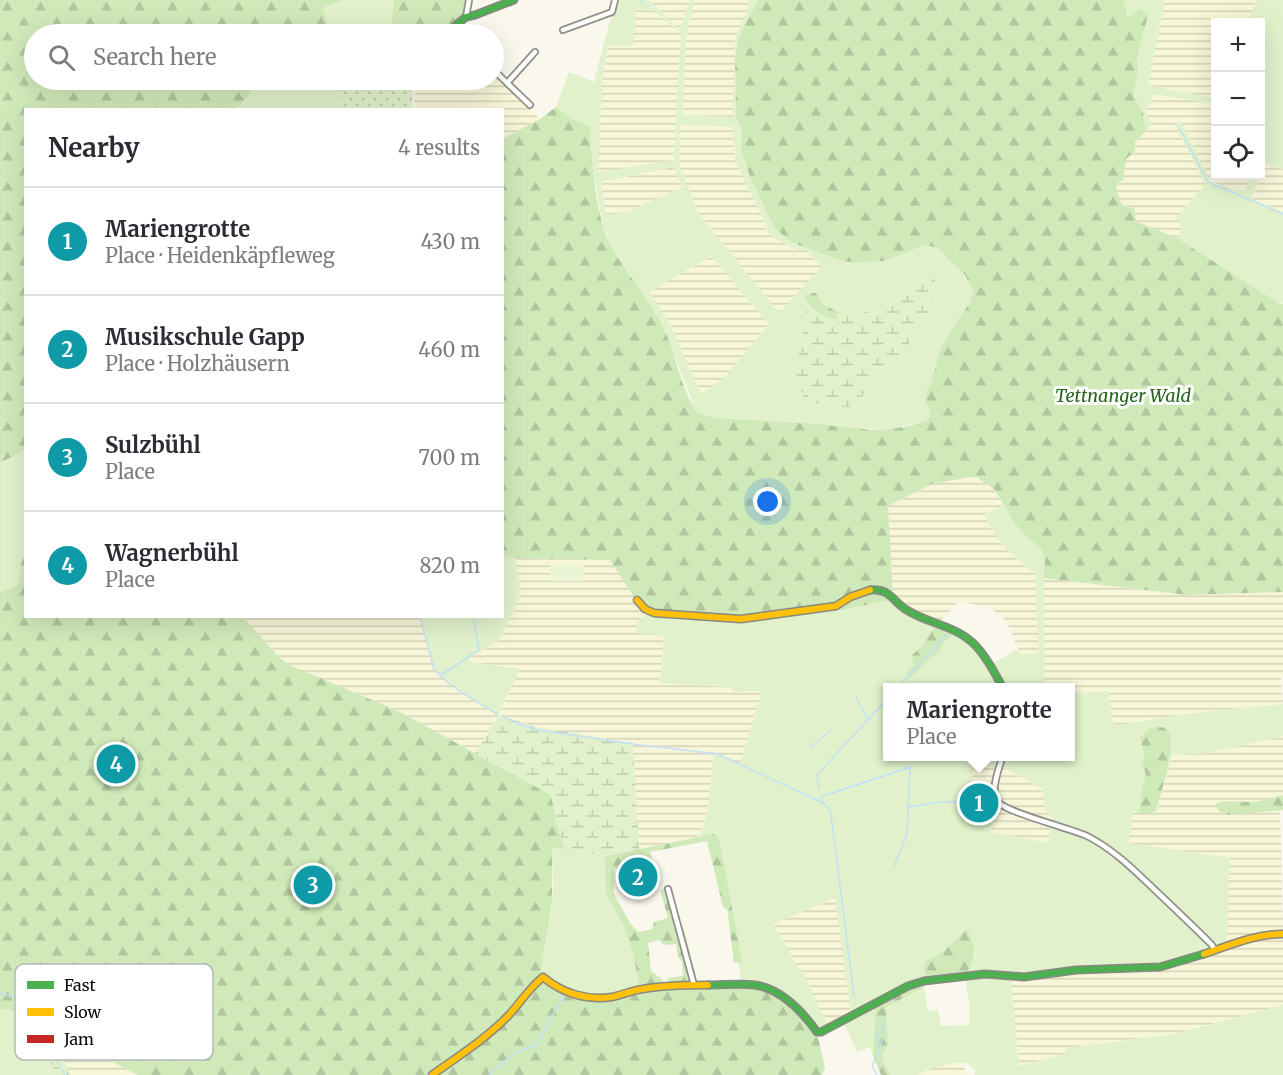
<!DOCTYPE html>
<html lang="en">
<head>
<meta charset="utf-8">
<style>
  body { margin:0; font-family:Merriweather,serif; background:#f7f7f7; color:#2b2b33 }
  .controls { position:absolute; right:18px; top:18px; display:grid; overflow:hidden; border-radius:0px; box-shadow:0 6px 24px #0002 }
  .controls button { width:54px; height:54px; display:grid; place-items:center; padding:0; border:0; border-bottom:2px solid #e1e1e2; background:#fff; color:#2b2b33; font:30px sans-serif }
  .you { position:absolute; left:768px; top:502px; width:21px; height:21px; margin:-15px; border:4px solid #fff; border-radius:50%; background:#1a73e8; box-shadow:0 0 0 9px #1a73e833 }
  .badge { display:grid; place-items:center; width:39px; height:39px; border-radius:50%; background:#d93025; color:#fff; font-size:20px; font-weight:700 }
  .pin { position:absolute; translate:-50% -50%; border:3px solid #fff; box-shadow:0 2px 6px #0006 }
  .popup { position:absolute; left:883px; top:683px; width:192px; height:78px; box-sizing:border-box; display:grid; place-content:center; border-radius:0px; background:#fff; filter:drop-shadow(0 2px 4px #0005); font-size:20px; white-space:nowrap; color:#7c7c81 }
  .popup b { font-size:22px; color:#2b2b33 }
  .popup::after { content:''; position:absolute; left:50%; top:100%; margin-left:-12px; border:12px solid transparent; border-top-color:#fff }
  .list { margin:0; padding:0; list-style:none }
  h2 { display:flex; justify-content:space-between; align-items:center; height:78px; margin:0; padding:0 24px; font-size:26px }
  h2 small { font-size:20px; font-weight:400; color:#7c7c81 }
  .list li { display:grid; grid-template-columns:39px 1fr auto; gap:18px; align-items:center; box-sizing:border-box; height:108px; padding:0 24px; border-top:2px solid #e1e1e2 }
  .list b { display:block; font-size:22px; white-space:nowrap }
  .list p { margin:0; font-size:20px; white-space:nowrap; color:#7c7c81 }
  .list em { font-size:20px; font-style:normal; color:#7c7c81 }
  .icon { flex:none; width:33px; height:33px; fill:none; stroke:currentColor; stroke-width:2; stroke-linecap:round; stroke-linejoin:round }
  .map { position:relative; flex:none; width:1283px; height:1075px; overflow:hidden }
  .search { position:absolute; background:#fff; box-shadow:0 6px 24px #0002; left:24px; top:24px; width:480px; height:66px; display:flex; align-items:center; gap:15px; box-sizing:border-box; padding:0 21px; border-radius:33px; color:#7c7c81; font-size:22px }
  .panel { position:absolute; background:#fff; box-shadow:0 6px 24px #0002; left:24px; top:108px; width:480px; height:510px; border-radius:0px }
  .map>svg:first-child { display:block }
  .farmland { fill:url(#farmland-rules) }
  .grass { fill:#e0f1cb; fill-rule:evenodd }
  .forest { fill:url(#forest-firs); fill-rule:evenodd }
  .wetland { fill:url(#wetland-marsh) }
  .garden { fill:url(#garden-dots) }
  .pitch { fill:#ebf5d5 }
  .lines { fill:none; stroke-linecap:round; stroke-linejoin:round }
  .stream { stroke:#c1e1f6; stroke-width:1.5 }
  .street-casing { stroke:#92918c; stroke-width:8 }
  .fast-casing { stroke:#898883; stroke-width:9 }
  .slow-casing { stroke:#898883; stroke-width:9 }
  .street { stroke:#fefefc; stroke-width:4.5 }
  .fast { stroke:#4caf50; stroke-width:6 }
  .slow { stroke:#ffc107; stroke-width:6 }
  .labels { text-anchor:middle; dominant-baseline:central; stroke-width:6; stroke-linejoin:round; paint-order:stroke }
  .park-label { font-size:18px; font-style:italic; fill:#246518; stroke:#fff }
  .key { fill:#fff; stroke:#b6b6b6; stroke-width:1.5 }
  .key-label { font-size:16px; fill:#0a0a0a }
</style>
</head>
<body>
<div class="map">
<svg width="1283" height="1075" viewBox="0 0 1283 1075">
  <defs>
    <pattern id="farmland-rules" width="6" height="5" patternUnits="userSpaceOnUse" patternTransform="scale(1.5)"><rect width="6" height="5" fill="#f8f6d8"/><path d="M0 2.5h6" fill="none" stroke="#d3d2b8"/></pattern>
    <pattern id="forest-firs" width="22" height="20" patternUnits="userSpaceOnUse" patternTransform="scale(1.5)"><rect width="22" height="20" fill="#d0e9b9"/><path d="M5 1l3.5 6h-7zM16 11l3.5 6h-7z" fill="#b1c69e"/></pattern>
    <pattern id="wetland-marsh" width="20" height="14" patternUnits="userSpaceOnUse" patternTransform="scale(1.5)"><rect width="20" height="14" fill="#e0f1cb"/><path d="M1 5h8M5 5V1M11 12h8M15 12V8" fill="none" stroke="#bfcdad"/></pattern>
    <pattern id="garden-dots" width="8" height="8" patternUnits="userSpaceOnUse" patternTransform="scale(1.5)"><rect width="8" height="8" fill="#e0f1cb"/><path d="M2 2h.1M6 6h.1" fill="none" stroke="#bfcdad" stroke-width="1.8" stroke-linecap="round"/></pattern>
  </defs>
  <rect width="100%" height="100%" fill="#faf8ed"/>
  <!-- farmland -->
  <path class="farmland" d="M649,0H690L680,30Z
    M694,0H750L747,12L735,38L734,117L682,115L686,36Z
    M1165,0H1257L1248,22H1216L1215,98L1147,85Z
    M636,9L655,11L681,33L674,160L597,173L603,67L605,64L608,45Z
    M494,75L540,119L503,139L502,110H414L416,80H494Z
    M1154,94L1215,104L1216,176H1251L1246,190L1240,191L1211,182L1175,124L1206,184L1176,218L1181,225V234L1177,238L1136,221L1134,208L1122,205L1115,190L1125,169L1126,159L1134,142L1152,123L1146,111Z
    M679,124L733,127L735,160L766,225L765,228L771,236L797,250L804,248L822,266L779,314L699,214L680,168Z
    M1264,161L1272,166L1283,169V212L1252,199L1260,176Z
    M673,167L683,187L629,211L606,216L601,182Z
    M711,255L769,324L724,378L701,394L670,324L649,292Z
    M975,476L993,489L1005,505L985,514L1000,542L1012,555L1035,573L1039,653L1021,656L1011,631L1003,617L990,608L958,601L939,623L908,609L893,597L888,506L932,484Z
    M515,558L610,560L641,607L649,614L642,617L636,628L664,636L660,683L730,687L734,692L762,691L740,765L714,753L708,809L700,836L639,849L633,743L536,727L499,715L520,669L470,662L469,658L492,645L499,640L514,611L519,599L520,586Z
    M1043,578L1187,595L1283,592V677L1281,678L1283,704L1185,714L1114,726L1108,691L1071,694L1070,688L1045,687Z
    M243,617H420L432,662L440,675L498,716L475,753L400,712L311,674L291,666L281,659Z
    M1283,736V795L1268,800L1249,802L1223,801L1229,815L1280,810L1283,929L1226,943L1227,911L1129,843L1133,812L1156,814L1172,755L1208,753Z
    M975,759L996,769L998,765L1042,789L1046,812L1052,818L1048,843L990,832L967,810Z
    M836,898L851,1015L828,1027L808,983L773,924Z
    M1283,936V1005L1175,1034L1066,1048L1065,1054L1019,1066L1011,978L1064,973L1152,969L1261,937Z
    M45,1027L138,1075H71Z
    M962,1061L967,1075H916L930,1069Z"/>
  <!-- grass -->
  <path class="grass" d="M343,0H394L390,34H330L323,8Z
    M616,0H649L680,30L690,0H694L686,36L682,115L733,117L735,38L747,12L750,0H759L756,4L739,36L735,56L736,117L742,131L741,148L791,242L838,260L856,263L884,261L925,245L938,248L965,275L973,290L970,303L959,318L941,347L931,383L926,392L925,401L930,410V416L925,421L891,429H855L715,418L698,413L694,407L675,357L656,313L611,247L602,221L593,171L590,127L572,119L556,107L569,72L594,82L603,46ZM636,9L655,11L681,33L674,160L598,172L603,67L605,64L608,46H633ZM679,125L733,127L735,160L766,225L765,228L771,236L797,250L804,249L822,266L779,313L699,214L680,168ZM673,167L683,187L629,211L606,216L601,182ZM711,256L769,324L724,378L701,394L670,324L650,292Z
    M1125,0H1165L1148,85L1215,98V104L1154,94L1146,111L1152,123L1146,131L1143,112L1138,105L1134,93L1138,70L1137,58L1148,16L1127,19L1124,1Z
    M1256,0H1283V169L1272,166L1264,162L1261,172L1260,22H1248Z
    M276,80H367L340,93L341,109L236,110L247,100L250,86Z
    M1181,122L1211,182L1240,191L1246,189L1251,176H1259L1252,199L1283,212V303L1278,302L1177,238C1183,230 1181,225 1176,218L1205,184L1175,124Z
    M25,450V556L21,563L18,585L0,592V463Z
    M1005,505L1017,525L1028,538L1041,549L1045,561L1043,578L1045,687L888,688V756H1070L1071,694L1108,691L1114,726L1185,714L1283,704V736L1208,753L1172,755L1156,814H1153L1156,810C1160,796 1178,742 1168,731C1164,726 1160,727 1155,727L1140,738L1144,753L1142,765C1149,775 1143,782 1141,793C1140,799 1140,806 1140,813L1133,812L1129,843L1230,858L1226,943L1221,945L1214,944L1128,860L1096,839L1052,821V818L1046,812L1042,789L999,765L996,769L975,759L967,810L994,820L991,832L1048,843L1051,825L1088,839L1126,864L1210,946V948L1208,950L1165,965L1022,976L979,975L1011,978L1019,1066L1065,1054L1066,1048L1175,1034L1283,1005V1075H975V1069L964,1062L963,1064L962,1061L930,1069L916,1075H891L882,1060L883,1053L888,1044L886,1007L924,987L928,1011L938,1009L941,1026L969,1025V1002L965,977L975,955L967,930L944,951L926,961V978L851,1015L835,898L773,924L808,983L828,1027L817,1032L741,984L737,949L711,836H700L708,809L714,753L740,764L762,691L734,692L730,687L660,683L664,636L636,633C636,623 640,618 649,614L729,617L823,607L843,610L891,600L936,625L924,644L912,655L920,669L930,657L939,653L944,642L956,633L971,640L990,665L1018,649L1021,655L1039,653L1035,573C1012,555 995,542 985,514Z
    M503,556L515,558L520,586L519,599L514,610L499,640L492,645L469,658L470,662L520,669L498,716L440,675L434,669L420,617L502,616Z
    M552,846L605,856L606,896L623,923L633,953L640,989L612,997L575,994L543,977C537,959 550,923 552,903C554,884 552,865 552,846Z
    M876,1006L873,1056L870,1047L857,1052L844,1023Z
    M0,1009H8L45,1027L71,1075H0Z"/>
  <!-- forest -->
  <path class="forest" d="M0,0H343L323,8L330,34H34V80H276L251,86C251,97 243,103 236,109L26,110L25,450L0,463Z
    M394,0H468L465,17L450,29L436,34H390Z
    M759,0H1125L1124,1L1127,18L1141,9L1148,16L1137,58L1138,70L1134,93L1138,105L1143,112L1146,131L1135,142V151L1126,159L1123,180L1118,182L1116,190L1122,205L1134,208L1136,221L1177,238L1279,303L1283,304V592L1187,595L1043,578L1045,561L1041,549L1028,538L1017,526L994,489L975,476L932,484L888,506L893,597L891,600L843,610L825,609L729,617L649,614L641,608L610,560L515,558L503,556V139L540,119L556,107L572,119L590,127C592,162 595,217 612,248C628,276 650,299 664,329C677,356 680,389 698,413L715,418L816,424L871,430L891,429L909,426L925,421L930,417V410L925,401L926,392L931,383L941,347L959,318L970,303L973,290L965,275L938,248L925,245L884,261L856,263L838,260L791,242L775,228L750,177L741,148L742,131L736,117L735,56L739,36L756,4Z
    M810,293H816L822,304L838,312L837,319C823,318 811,310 804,298Z
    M25,556L26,616L243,617L281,659L291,666L311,674L400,712L551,795L557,825L565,849L552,847V901L542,961L541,971L543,977L557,987L595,998L640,989L633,953L623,923L606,896L605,856L713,834L719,838L742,962L734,963L727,909L723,907L707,841L650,852L652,860L637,862L628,869L621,868L614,869V894L630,923L638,932L652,929L654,922L668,918L660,890L665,888L677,918L684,929L698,985H758L776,993L817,1032L825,1068L822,1075H138L45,1027L8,1009H0V592L18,585L21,563ZM659,940L664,945L676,944L678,957L682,962L683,976L668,978L669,985L664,986L663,980L651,971L648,943Z
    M936,625L956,633L944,642L939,653C927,658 921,669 911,677L906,673L914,665L912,655L924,644Z
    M1155,727C1160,727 1164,726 1168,731C1178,742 1160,796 1156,810L1153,814L1140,813C1140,806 1140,799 1141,793C1143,782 1149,775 1142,765L1144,753L1140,738L1148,730Z
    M1283,795V810L1229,815L1220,812L1216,807L1217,803C1226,800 1237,802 1248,802C1260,801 1271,799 1283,795Z
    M967,929C976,952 977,953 966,975L924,983V987L886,1007L888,1044L883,1053L882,1060L891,1075H881L873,1056L876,1001L926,979L924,968L926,961L944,951Z"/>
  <!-- wetland -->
  <path class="wetland" d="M936,275L931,308L916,331L902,356L886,361L867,392L849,407L804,403L803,393L795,385L796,370L808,303C817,312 824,319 837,319L838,312L851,315L871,311Z
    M499,715L536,727L633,743L639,849L605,856L565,849L557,825L551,795L475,753Z
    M53,1042L71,1075H57L43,1044Z"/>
  <!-- garden -->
  <path class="garden" d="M367,80H413L412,109H341L339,93Z"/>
  <!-- pitch -->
  <path class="pitch" d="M550,564H584V581H550Z"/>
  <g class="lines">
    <!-- stream -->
    <path class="stream" d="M641,0L642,2
      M1178,126L1208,182L1283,214
      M420,616L434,669C451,688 476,701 497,714
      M441,675L479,650L473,616
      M897,688L948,633
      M856,697L867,718
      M502,716L521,725L538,730L632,744L718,754L823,803L828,808L831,815L854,996
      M811,747L831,730
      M819,788L817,775L888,698
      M823,803L821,797L823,796L910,767L907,834L894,866
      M909,807C933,804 960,794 979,813
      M0,993L19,999L50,1002L55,1006L56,1009L51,1028H49L47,1032
      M876,1030L880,1049L872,1066L877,1075
      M48,1043L60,1067L65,1075
      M881,1045L884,1019
      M489,1075L514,1053L537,1045L563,996"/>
    <!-- street casing -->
    <g class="street-casing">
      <path id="street" d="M466,17L469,0
        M563,30L612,12L615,0
        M494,70L507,83L535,52
        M507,83L530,105
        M1003,756C999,767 990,791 997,801C1004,812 1070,828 1087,836C1113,849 1134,870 1155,890C1174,908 1193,926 1212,945L1214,949
        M668,889L694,985"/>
    </g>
    <!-- fast casing -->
    <g class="fast-casing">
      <path id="fast" d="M455,34L450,30L466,17L475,15L514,0
        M870,590C889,588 892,600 905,609C926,623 953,625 972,642C985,654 994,672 1003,688
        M708,985C723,985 739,983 755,985C782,989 802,1011 817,1032H821L908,986L924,981L985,974L1024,977L1076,970L1160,967L1204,954"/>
    </g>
    <!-- slow casing -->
    <g class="slow-casing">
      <path id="slow" d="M637,600L645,609L654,613L741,619L836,606L850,597L870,590
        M1204,954C1230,945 1255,934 1283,934
        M432,1075C457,1057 484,1040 506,1018C519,1005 528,989 543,977C562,993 587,1001 612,997C623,995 632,990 643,989C664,985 686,985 708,985"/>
    </g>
    <!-- street -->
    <use href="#street" class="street"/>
    <!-- fast -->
    <use href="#fast" class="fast"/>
    <!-- slow -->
    <use href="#slow" class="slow"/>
  </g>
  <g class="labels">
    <!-- park labels -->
    <g class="park-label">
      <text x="1123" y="395">Tettnanger Wald</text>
    </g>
  </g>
  <!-- legend -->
  <rect x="15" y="964" width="198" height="96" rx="9" class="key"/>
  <rect x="27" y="981" width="27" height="8" fill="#4caf50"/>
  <rect x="27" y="1008" width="27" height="8" fill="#ffc107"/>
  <rect x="27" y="1035" width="27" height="8" fill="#c62828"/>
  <g class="key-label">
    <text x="64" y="991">Fast</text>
    <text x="64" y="1018">Slow</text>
    <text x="64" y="1045">Jam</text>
  </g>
</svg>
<div class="controls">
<button>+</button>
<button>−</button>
<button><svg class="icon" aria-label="locate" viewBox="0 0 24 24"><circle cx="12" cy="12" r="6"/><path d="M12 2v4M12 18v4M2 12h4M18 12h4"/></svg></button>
</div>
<div class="you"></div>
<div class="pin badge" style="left:979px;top:803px;background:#0f9aa8">1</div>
<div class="popup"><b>Mariengrotte</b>Place</div>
<div class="pin badge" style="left:638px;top:877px;background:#0f9aa8">2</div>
<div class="pin badge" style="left:313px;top:885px;background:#0f9aa8">3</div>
<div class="pin badge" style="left:116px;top:764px;background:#0f9aa8">4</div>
<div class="search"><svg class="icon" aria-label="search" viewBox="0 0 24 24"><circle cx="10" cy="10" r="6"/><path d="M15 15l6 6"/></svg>Search here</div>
<section class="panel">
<h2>Nearby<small>4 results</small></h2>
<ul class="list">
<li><span class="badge" style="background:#0f9aa8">1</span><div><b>Mariengrotte</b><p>Place · Heidenkäpfleweg</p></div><em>430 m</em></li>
<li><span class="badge" style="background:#0f9aa8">2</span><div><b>Musikschule Gapp</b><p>Place · Holzhäusern</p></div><em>460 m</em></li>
<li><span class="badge" style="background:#0f9aa8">3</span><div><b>Sulzbühl</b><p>Place</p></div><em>700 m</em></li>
<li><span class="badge" style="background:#0f9aa8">4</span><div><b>Wagnerbühl</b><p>Place</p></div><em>820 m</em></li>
</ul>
</section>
</div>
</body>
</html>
